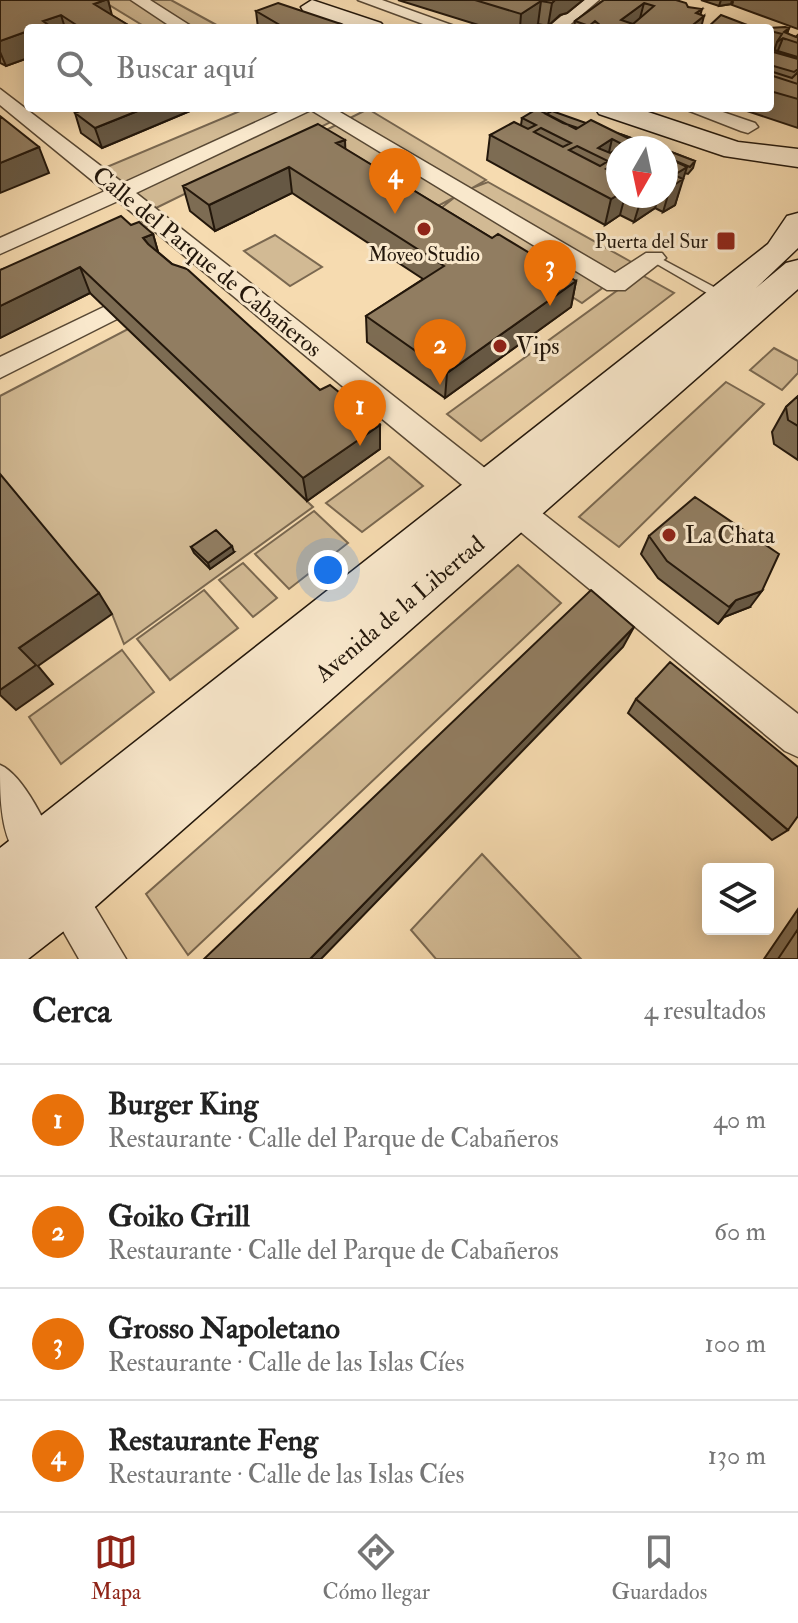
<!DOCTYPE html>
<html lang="es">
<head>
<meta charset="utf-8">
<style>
  body { margin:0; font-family:"IM FELL Double Pica",serif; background:#f2f2f2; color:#222 }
  .controls { position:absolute; right:24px; bottom:24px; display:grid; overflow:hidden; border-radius:8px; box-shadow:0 4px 20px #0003 }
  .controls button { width:72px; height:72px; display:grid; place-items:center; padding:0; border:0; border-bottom:2px solid #e0e0e0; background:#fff; color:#222; font:40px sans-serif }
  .compass { position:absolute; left:606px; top:136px; width:72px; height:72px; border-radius:50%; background:#fff; box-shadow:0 4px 20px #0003; rotate:189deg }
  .you { position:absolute; left:328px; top:570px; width:28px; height:28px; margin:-20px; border:6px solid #fff; border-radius:50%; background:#1a73e8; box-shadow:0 0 0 12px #1a73e833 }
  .badge { display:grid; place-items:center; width:52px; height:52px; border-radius:50%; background:#8f2418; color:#fff; font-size:26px; font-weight:700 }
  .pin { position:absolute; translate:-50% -66px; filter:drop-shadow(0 2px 4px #0008) }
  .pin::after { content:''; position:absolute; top:42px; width:28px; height:24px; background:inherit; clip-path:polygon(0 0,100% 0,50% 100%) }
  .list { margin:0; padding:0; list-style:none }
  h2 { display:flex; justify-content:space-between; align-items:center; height:104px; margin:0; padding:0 32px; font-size:34px }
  h2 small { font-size:26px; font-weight:400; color:#767676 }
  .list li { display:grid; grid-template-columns:52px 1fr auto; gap:24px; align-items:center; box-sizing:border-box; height:112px; padding:0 32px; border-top:2px solid #e0e0e0 }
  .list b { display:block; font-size:30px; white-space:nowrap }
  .list p { margin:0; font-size:26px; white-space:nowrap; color:#767676 }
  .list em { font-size:26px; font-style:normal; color:#767676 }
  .icon { flex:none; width:44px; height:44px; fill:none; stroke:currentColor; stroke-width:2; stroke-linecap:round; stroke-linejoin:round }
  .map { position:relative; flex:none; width:798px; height:959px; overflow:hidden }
  .search { position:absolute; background:#fff; box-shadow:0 4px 20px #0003; left:24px; right:24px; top:24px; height:88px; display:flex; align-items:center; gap:20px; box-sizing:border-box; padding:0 28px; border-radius:8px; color:#767676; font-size:30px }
  .sheet { height:552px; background:#fff }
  nav { display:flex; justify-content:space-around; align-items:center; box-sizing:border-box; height:112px; border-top:2px solid #e0e0e0; background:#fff; font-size:22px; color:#767676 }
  nav a { display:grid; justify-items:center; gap:4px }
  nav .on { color:#8f2418 }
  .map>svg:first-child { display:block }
  .green { fill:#d2ba94; stroke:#7a6850; stroke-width:2 }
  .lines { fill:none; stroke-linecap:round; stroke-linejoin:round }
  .lane-casing { stroke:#584834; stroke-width:3 }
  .street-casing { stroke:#584834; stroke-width:3 }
  .secondary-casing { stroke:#23170b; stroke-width:3 }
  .lane { fill:#f9e8cc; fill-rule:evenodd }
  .street { fill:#f9e8cc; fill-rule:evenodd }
  .secondary { fill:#f9e8cc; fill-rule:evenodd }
  .wall { fill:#7d6c53; stroke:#23170b; stroke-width:2 }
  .shaded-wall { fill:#665844; stroke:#23170b; stroke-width:2 }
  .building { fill:#917d61; stroke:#23170b; stroke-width:2; fill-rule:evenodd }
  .poi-dot { fill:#8f2418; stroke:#f9e8cc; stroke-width:3 }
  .labels { text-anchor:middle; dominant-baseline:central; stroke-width:6; stroke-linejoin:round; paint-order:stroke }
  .far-poi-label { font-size:20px; fill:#23170b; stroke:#f9e8cc; text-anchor:end }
  .street-label { font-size:24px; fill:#23170b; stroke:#f9e8cc }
  .poi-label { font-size:24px; fill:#23170b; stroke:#f9e8cc; text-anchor:start }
</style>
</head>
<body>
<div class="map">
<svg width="798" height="959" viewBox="0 0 798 959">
  <rect width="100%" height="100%" fill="#f6dbb0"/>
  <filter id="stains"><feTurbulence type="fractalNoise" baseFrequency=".0025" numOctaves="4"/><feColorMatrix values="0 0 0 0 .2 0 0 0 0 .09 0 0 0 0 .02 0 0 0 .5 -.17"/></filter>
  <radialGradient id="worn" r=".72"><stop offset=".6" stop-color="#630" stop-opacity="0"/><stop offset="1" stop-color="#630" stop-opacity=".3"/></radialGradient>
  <!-- green -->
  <path class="green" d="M101,0H132L177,28H147Z
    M144,0H171L222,28H191Z
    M247,108H292L123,185L102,169Z
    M311,109L331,122L156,208L133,191Z
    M368,109L486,180L472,188L488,182L635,264L582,303L436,212L455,197L432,209L312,137Z
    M275,235L322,267L290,286L244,251Z
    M640,274L674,293L481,441L447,414Z
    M128,329L313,507L124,644L112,614L0,478V396Z
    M774,348L798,361V373L782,390L750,370Z
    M726,382L764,404L619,547L579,517Z
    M389,457L423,486L362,532L326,503Z
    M314,511L348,543L289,589L255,554Z
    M243,563L277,598L253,617L219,580Z
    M518,565L561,603L188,955L146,894Z
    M204,590L238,628L170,680L137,639Z
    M122,650L154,692L61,764L29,717Z
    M482,854L581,959H436L411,930Z"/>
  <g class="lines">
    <!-- lane casing -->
    <g class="lane-casing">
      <path id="lane" d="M654,255L727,294L729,297L723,301L719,300L650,260V256Z"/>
    </g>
    <!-- street casing -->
    <g class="street-casing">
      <path id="street" d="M131,0H150L194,28H173Z
        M358,0H382L460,28H434Z
        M581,0H599L566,28H547Z
        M0,89L123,183L287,108H333L615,273L646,253H662L666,258L625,290H607L311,110L136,193L500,480L504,489L500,498L489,501L478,498L118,201L0,254V238L105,191L0,105Z
        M682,108H711L755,123L758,127L748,133L741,131Z
        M110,304L119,306L123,312L119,318L0,378V357Z
        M516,497L527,501L798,714V757L785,751L505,519L501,510L505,501Z
        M0,765C24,775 49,829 59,854L53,868L39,874C0,857 0,803 0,765Z
        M63,873L78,879L126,959H79L42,894L48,879Z"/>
    </g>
    <!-- secondary casing -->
    <g class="secondary-casing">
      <path id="secondary" d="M312,0L381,23L385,28H350L304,12L301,7Z
        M595,108H636L738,142L798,149V167L724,156L599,114Z
        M798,213V248L756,288L786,263L798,260V289L96,906L28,959H0V848L768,244L787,216Z"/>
    </g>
    <!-- lane -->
    <use href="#lane" class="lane"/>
    <!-- street -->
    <use href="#street" class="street"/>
    <!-- secondary -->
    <use href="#secondary" class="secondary"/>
  </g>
  <!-- wall -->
  <path class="wall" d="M0,0H108L111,15L133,28H28V58L6,66L0,63Z
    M398,0H583L567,13L560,15L548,26L538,24L532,28H488Z
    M604,0L688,7L700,14L701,28H574L575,21Z
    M701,0H798V29L732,5L733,2L732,1L731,4L719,6Z
    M256,11L341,24L342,28H258Z
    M770,28H789L787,34L796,37L798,35V128L738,108H770Z
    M197,108L102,148L81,133L75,113Z
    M546,114L620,134L659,148H618V196H666V150L695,161L693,168L688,174L684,173L675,205L663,212L655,208L634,222L620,215L605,225L487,160L490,135L521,125L522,118Z
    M345,140V149L492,238L576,281L571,307L445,398L367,342L366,316L423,279L292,193L215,231L190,211L183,186Z
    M131,225L153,234L158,252L320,390L380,425V449L307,501L90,293L0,338V270Z
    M798,396V460L774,444L772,432L786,407Z
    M649,536L750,607L724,617L718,624L658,578L641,554Z
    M191,547L234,552L210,569L194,553Z
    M636,699L788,830L772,840L628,713Z
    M798,909V959H764Z"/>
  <!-- shaded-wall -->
  <path class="shaded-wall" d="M105,0H108L114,23L94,4Z
    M555,0H583L567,13L560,15L548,26L552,3Z
    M721,0H732L731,4L719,6Z
    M541,1L538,24L532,28H520L521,14Z
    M644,3L639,22L631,28L621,20Z
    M702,9L699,20L704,16L701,28H689L696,13Z
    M61,15L65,28H35L43,21Z
    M789,28L785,39L783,38L775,58L772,57L777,42Z
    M28,31V58L6,66L0,52V41Z
    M145,108H197L102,148L95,128Z
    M612,139L607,161L598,148Z
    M345,140L346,166L336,143Z
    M39,147L49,173L0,193V163Z
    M289,167L292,193L215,231L209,205Z
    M687,167L675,205L663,212L674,175Z
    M618,195V196H625L620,215L605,225L611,199Z
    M642,196H659L655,208L634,222Z
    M153,234L160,259L143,238Z
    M80,267L90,293L0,338V306Z
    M576,281L571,307L445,398L447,373Z
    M380,425V449L307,501L303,478Z
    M232,546L234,552L210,569L208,563Z
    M762,591L750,607L724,617L718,624L736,600Z
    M99,593L112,614L38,666L53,684L16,710L0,695V690L19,648Z
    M634,627L623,647L321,959H310Z"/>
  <!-- building -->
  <path class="building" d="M0,0H105L94,4L133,28H81L61,15L43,21L47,24L35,28H28V31L0,41Z
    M475,0H555L552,3L541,1L521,14Z
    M604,0H676L686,3L688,7L702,9L696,13L704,16L689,28H598L601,26L595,21L589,26L575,21ZM644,3L654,6L633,24L621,20Z
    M278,3L341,24L334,28H285L256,11Z
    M721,15L755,28H707Z
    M785,27L789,28L784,32L796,37L798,35V43L783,38L777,42L782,34L770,31L769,28Z
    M771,49L798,57V59L770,51Z
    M770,51L798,59V69L794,72L770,65Z
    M770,71L792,78L798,72V84L770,75Z
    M770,75L798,84V99L770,91Z
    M87,108H145L95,128L75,113Z
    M537,109L576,129L591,120L648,148H619L624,145L612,139L598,148L610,153L618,149V166L614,164L606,169L618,175V195L611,199L490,135L514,122L528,129L536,125L522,118ZM541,128L571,143L563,147L534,132ZM577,146L608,161L600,166L569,150Z
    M552,111L586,123L578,128L563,123L546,114Z
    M0,116L39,147L0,163Z
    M318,124L345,140L336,143L492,238L498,234L576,281L447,373L366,316L444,266L289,167L209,205L183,186Z
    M620,134L659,148H648Z
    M666,150L695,161L690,167L666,157Z
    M666,157L687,167L674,175L683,179L671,187L666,184Z
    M121,216L131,225L139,222L153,234L143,238L148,244L172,264L187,269L320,390L330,385L380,425L303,478L80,267L0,306V270Z
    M798,396V426L788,420L786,407Z
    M0,474L99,593L19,648L36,665L0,690Z
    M695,497L779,554L762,591L736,600L729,607L667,561L649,536Z
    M216,530L232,546L208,563L191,547Z
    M591,590L634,627L310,959H204Z
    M670,662L798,767V816L788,830L636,699Z
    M798,929V959H778Z"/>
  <!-- markers -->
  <g class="poi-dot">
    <circle cx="424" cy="229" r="8"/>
    <rect x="716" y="231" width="20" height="20" rx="4"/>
    <circle cx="500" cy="346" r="8"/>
    <circle cx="669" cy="535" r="8"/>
  </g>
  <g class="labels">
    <!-- far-poi labels -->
    <g class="far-poi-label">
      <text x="708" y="241">Puerta del Sur</text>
      <text x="424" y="254" text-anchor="middle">Moveo Studio</text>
    </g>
    <!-- street labels -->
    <g class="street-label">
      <text transform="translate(207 262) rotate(39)">Calle del Parque de Cabañeros</text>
      <text transform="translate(400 609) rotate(-40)">Avenida de la Libertad</text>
    </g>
    <!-- poi labels -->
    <g class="poi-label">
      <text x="516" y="346">Vips</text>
      <text x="685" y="535">La Chata</text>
    </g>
  </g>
  <rect width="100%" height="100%" filter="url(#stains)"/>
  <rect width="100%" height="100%" fill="url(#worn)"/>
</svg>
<div class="controls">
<button><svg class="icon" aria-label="layers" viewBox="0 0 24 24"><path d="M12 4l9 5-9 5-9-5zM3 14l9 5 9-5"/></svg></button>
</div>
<svg class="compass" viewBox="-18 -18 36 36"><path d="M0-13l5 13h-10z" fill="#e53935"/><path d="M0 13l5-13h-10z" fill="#767676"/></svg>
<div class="you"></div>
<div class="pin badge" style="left:360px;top:446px;background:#e8710a">1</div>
<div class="pin badge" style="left:440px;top:385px;background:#e8710a">2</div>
<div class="pin badge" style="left:550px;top:306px;background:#e8710a">3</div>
<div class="pin badge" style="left:395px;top:214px;background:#e8710a">4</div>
<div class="search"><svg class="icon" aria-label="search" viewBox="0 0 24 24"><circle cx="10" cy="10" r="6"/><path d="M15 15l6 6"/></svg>Buscar aquí</div>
</div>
<section class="sheet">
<h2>Cerca<small>4 resultados</small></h2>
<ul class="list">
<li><span class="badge" style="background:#e8710a">1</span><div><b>Burger King</b><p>Restaurante · Calle del Parque de Cabañeros</p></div><em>40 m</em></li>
<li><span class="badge" style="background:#e8710a">2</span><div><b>Goiko Grill</b><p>Restaurante · Calle del Parque de Cabañeros</p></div><em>60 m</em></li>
<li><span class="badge" style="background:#e8710a">3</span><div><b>Grosso Napoletano</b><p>Restaurante · Calle de las Islas Cíes</p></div><em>100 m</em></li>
<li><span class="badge" style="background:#e8710a">4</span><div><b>Restaurante Feng</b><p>Restaurante · Calle de las Islas Cíes</p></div><em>130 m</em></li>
</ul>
</section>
<nav>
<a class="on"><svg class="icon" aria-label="map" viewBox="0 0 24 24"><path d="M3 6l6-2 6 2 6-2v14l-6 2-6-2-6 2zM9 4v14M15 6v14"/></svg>Mapa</a>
<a><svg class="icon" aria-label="directions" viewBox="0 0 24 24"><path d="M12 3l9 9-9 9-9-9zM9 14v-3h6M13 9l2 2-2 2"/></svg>Cómo llegar</a>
<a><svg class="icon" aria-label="saved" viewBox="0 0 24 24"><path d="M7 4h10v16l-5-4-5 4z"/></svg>Guardados</a>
</nav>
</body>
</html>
